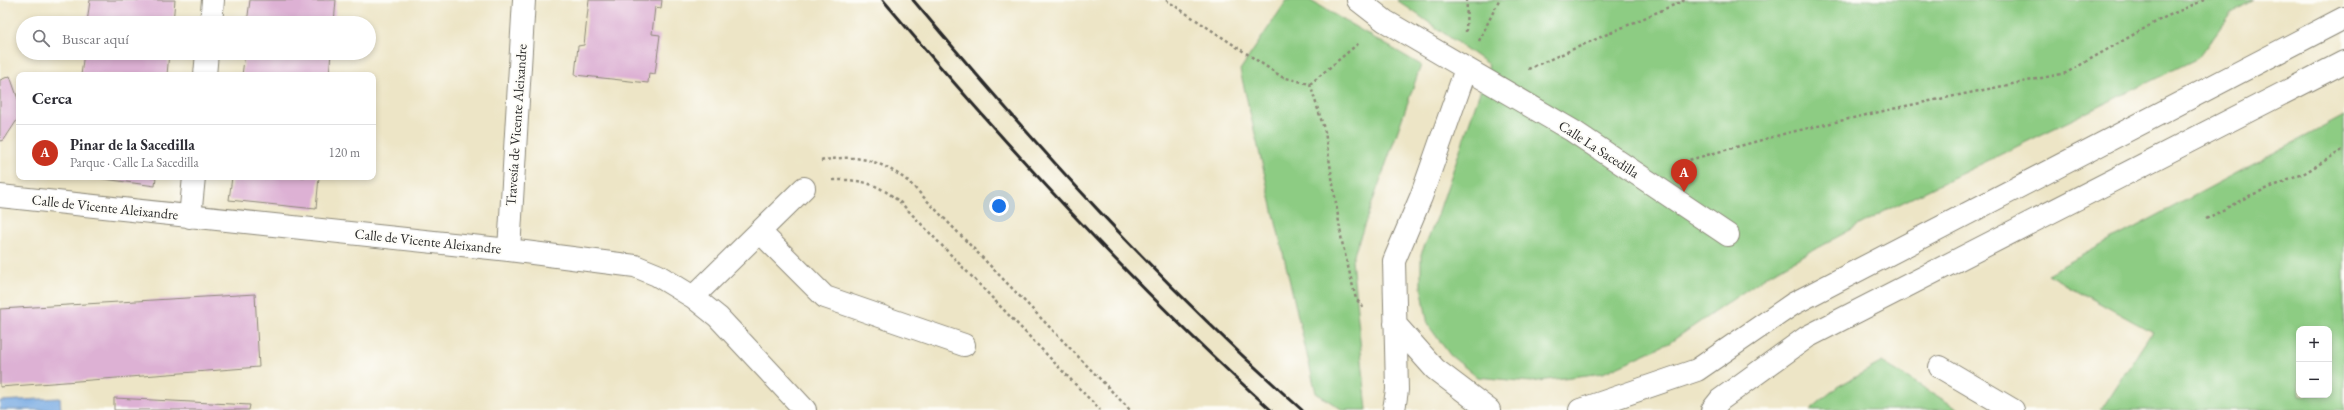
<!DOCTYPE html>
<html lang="es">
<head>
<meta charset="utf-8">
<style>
  body { margin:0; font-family:"EB Garamond",serif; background:#f7f7f7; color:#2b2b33 }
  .controls { position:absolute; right:12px; bottom:12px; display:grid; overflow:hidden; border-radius:8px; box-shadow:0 2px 6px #0003 }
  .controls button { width:36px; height:36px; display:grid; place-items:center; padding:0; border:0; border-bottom:1px solid #e1e1e2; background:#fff; color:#2b2b33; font:20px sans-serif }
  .you { position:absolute; left:999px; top:206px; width:14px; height:14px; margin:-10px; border:3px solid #fff; border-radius:50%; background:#1a73e8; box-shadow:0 0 0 6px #1a73e833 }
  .badge { display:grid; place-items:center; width:26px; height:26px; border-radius:50%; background:#c8321e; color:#fff; font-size:13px; font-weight:700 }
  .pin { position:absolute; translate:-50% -33px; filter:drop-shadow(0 1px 2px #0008) }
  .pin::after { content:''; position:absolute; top:21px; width:14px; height:12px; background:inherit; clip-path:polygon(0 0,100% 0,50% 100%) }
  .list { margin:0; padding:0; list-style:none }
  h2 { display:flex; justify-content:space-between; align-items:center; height:52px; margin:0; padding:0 16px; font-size:17px }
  h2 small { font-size:13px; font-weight:400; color:#7c7c81 }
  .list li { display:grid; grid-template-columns:26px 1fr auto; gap:12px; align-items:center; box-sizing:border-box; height:56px; padding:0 16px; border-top:1px solid #e1e1e2 }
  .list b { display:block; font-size:15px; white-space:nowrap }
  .list p { margin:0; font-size:13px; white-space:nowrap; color:#7c7c81 }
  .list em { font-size:13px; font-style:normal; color:#7c7c81 }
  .icon { flex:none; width:22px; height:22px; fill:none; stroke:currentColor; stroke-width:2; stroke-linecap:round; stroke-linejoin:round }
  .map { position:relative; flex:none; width:2344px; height:410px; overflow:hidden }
  .search { position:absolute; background:#fff; box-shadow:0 2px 6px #0003; left:16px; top:16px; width:360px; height:44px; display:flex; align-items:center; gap:10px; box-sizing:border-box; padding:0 14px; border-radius:22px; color:#7c7c81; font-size:15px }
  .panel { position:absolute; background:#fff; box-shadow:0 2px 6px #0003; left:16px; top:72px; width:360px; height:108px; border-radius:8px }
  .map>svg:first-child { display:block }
  .green { fill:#8dcc83; stroke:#5c7c57; fill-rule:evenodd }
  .water { fill:#76a9e2; stroke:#506a86 }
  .building { fill:#ddb1d4 }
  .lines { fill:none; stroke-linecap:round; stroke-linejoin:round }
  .minor-casing { stroke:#8c8878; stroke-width:24 }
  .highway-casing { stroke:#8c8878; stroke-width:24 }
  .path { stroke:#8c8878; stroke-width:2.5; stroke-dasharray:3 3; stroke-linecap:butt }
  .minor { stroke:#fff; stroke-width:22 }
  .highway { stroke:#fff; stroke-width:22 }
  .rail { stroke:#2b2b2b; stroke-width:3 }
  .labels { text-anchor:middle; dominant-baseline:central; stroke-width:4; stroke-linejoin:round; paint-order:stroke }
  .street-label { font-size:14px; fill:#2b2b2b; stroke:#fdfcf7 }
</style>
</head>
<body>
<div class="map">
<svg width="2344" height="410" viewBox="0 0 2344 410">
  <rect width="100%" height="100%" fill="#fdfcf7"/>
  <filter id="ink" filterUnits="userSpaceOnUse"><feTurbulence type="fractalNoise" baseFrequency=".025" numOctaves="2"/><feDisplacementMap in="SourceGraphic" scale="8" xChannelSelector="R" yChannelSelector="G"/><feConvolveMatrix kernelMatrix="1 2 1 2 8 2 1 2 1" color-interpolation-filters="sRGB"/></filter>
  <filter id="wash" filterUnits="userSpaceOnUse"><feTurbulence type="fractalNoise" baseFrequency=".012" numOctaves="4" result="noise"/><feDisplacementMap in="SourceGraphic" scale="16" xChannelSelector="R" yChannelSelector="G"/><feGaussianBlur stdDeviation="0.9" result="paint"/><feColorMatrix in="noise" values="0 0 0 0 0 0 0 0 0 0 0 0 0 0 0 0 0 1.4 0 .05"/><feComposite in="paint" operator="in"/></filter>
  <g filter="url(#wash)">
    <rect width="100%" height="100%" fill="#ede5c6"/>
    <!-- green -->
    <path class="green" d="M1287,0H1309L1421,65L1352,260L1367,410H1343L1316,393L1240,70Z
      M1397,0H2253L2231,13L2198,58L1887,210L1771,273L1669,343L1603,373L1531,382L1477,377L1450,355L1428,325L1421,286V254L1436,220L1489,65Z
      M2344,116V410H2101L2152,332L2047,274ZM2299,329H2329V395H2299Z
      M1882,362L1960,410H1810L1837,387Z"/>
    <!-- water -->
    <path class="water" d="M60,398L61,410H0V401Z"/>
    <g id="blocks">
      <!-- building -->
      <path class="building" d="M90,0H175L173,23H87Z
        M250,0H336L334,23H247Z
        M589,0H662L661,8L655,7L652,34L660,35L655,74L649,73L648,83L575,75L578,46L584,45Z
        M84,53H169L167,75H81Z
        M245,53H331L329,75H242Z
        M10,76L19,102V117L4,140L0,141V80Z
        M90,177H156L155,186Z
        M232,177H319L316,209L229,200Z
        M255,294L259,367L0,387V309Z
        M114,398L250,405L249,410H114Z"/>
    </g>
  </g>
  <g filter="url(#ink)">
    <use href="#blocks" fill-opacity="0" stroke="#8c8878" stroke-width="1"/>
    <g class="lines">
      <!-- minor casing -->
      <g class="minor-casing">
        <path id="minor" d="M1358,0L1385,21L1573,131L1728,235
          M211,23L213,0
          M205,75L207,53
          M0,196L509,250L635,266L657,275L693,297L804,188
          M190,217L194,177
          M760,232L825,297L964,345
          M509,250L524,0
          M693,297L718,317L805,410
          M1395,324L1435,369L1489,410
          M1940,367L2013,410
          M1394,410L1397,390L1394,261L1421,197L1466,69"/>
      </g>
      <!-- highway casing -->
      <g class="highway-casing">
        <path id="highway" d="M1580,410L1697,370L1793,304L2344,18
          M1712,410L1720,400L1807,337L2344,62"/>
      </g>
      <!-- path -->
      <path class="path" d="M1166,0L1282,77L1310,84L1360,42
        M1466,32L1467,0
        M1479,41L1499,0
        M1528,69L1685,0
        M1310,84L1325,132L1342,242L1356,299L1364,308
        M821,161C856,153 881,160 909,182L1130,410
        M1678,163L1787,133L1901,107L2066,73L2161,19L2204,0
        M833,180C862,179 879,184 901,203L1100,410
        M2206,219L2249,196L2303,174L2344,149"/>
      <!-- minor -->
      <use href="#minor" class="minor"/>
      <!-- highway -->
      <use href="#highway" class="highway"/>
      <!-- rail -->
      <path class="rail" d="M883,0C1005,144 1131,284 1271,410
        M913,0C1034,144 1161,285 1302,410"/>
    </g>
  </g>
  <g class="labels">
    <!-- street labels -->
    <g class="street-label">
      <text transform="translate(516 125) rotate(-86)">Travesía de Vicente Aleixandre</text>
      <text transform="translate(1599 149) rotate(33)">Calle La Sacedilla</text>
      <text transform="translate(105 207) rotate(6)">Calle de Vicente Aleixandre</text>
      <text transform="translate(428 241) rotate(6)">Calle de Vicente Aleixandre</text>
    </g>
  </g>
</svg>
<div class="controls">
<button>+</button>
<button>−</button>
</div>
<div class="you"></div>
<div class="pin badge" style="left:1684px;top:192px">A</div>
<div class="search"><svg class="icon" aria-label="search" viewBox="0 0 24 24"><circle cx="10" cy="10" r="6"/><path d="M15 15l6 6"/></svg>Buscar aquí</div>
<section class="panel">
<h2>Cerca<small></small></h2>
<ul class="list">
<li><span class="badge">A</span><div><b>Pinar de la Sacedilla</b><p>Parque · Calle La Sacedilla</p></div><em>120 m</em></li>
</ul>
</section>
</div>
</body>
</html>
